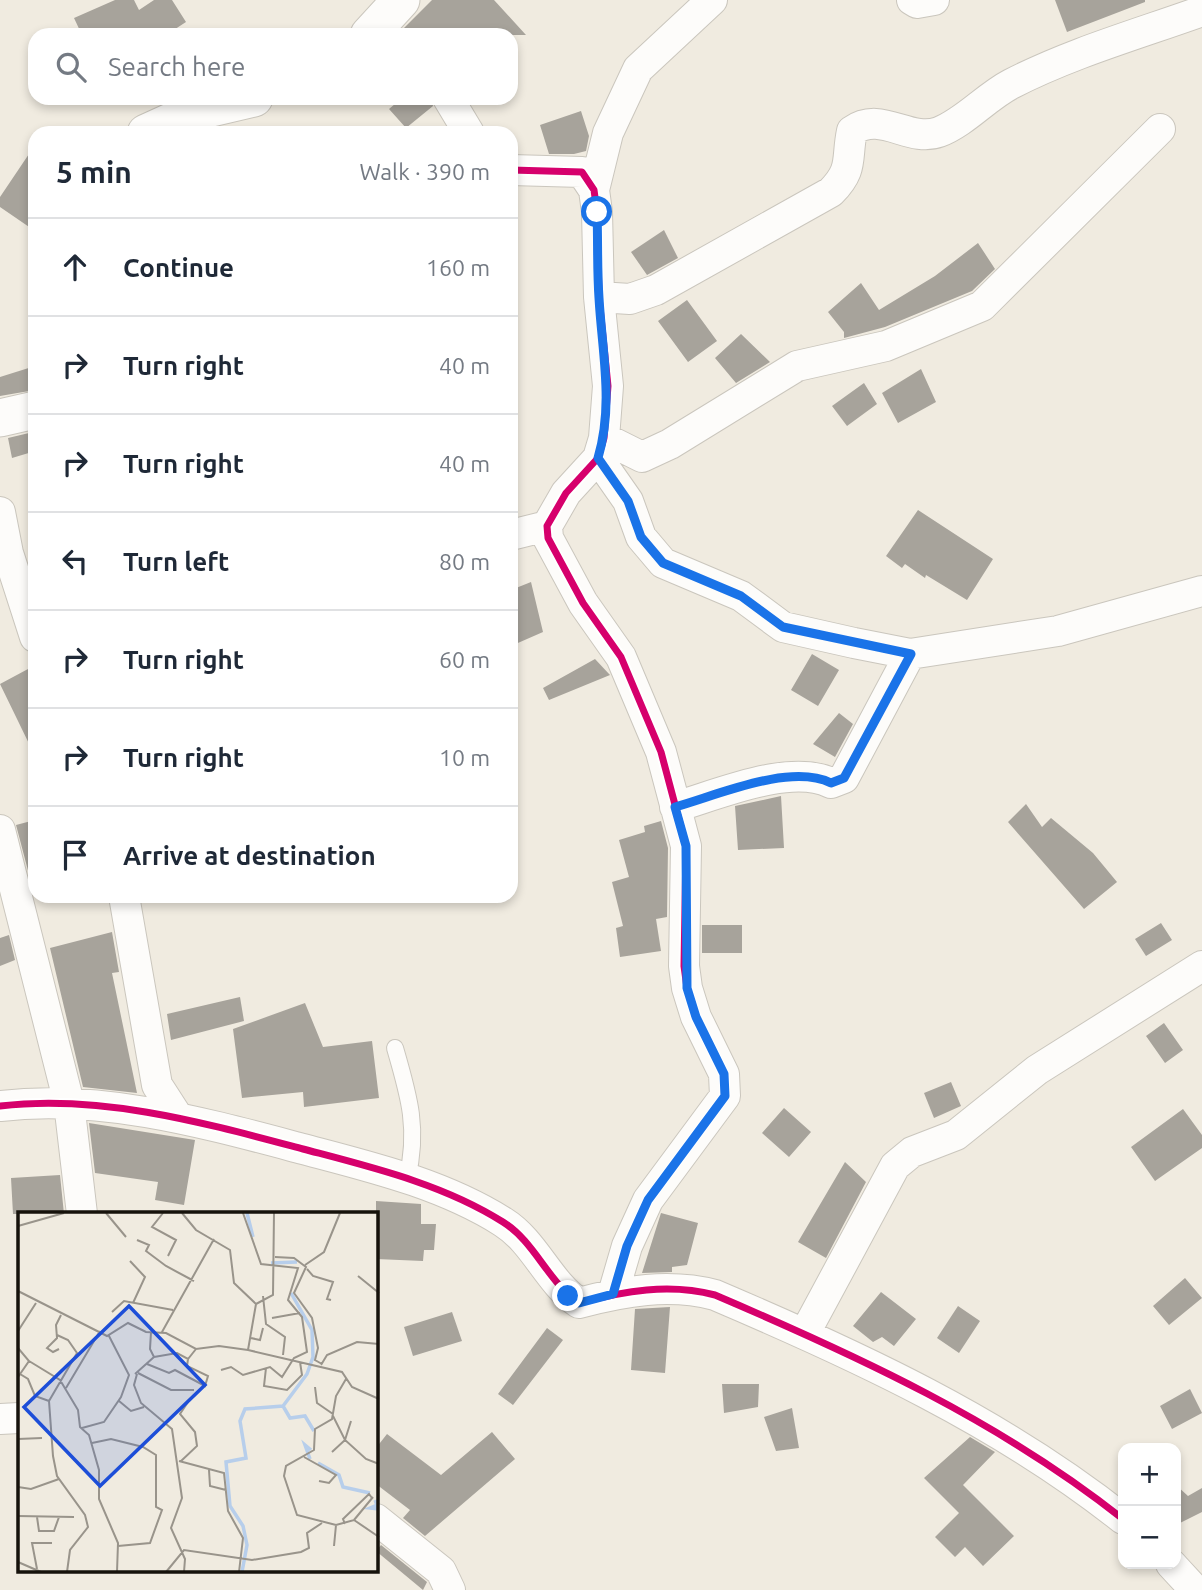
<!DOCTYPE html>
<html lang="en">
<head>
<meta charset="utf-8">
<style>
  body { margin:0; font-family:Ubuntu,sans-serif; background:#f6f6f7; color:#1f2937 }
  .controls { position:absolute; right:21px; bottom:21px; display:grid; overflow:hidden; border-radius:14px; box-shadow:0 4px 10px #0003 }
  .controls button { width:63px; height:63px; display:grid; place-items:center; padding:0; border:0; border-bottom:2px solid #e0e1e3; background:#fff; color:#1f2937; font:35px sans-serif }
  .stop { position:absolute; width:21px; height:21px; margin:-16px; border:5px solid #1a73e8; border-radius:50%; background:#fff }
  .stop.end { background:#1a73e8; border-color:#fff; box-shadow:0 2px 7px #0008 }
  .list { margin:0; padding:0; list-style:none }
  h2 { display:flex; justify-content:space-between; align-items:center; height:91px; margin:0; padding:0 28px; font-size:30px }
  h2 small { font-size:23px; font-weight:400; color:#747a83 }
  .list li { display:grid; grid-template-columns:46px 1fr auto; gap:21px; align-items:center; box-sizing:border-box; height:98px; padding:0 28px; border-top:2px solid #e0e1e3 }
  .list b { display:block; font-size:26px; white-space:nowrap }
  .list em { font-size:23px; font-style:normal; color:#747a83 }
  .icon { flex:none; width:38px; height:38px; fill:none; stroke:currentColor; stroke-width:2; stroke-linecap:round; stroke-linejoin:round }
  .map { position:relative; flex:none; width:1202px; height:1590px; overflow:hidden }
  .search { position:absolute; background:#fff; box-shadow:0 4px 10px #0003; left:28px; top:28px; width:490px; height:77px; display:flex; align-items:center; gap:18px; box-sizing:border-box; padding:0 24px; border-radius:21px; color:#747a83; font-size:26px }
  .panel { position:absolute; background:#fff; box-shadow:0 4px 10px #0003; left:28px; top:126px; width:490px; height:777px; border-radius:21px }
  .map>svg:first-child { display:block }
  .building { fill:#a7a39b }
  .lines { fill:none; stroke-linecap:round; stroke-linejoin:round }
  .service-casing { stroke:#cac6bd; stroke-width:18 }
  .minor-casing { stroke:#cac6bd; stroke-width:32 }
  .tertiary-casing { stroke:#cac6bd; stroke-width:39 }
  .service { stroke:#fdfcfa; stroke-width:16 }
  .minor { stroke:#fdfcfa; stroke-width:30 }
  .tertiary { stroke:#fdfcfa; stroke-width:37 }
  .cycleway-casing { stroke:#fff; stroke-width:11 }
  .cycleway { stroke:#d6006c; stroke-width:7 }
  .route { stroke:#1a73e8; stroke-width:9 }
  .inset-river { fill:none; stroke:#b7ceeb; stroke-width:3.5 }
  .inset-road { fill:none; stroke:#99948b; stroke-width:2 }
  .view { fill:#1d4ed8; fill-opacity:0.15; stroke:#1d4ed8; stroke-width:3.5 }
  .inset-edge { fill:none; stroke:#16120b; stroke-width:3.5 }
</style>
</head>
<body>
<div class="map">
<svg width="1202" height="1590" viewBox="0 0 1202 1590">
  <rect width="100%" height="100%" fill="#f0ebe0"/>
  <!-- building -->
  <path class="building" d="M115,0H134L139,10L154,0H172L186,22L166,35H82L74,18Z
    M432,0H494L526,35H397Z
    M1055,0H1145V2L1067,32Z
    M402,98H431L433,106L406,128L389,109Z
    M581,111L589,136L586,151L574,154H549L540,125Z
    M35,145V231L0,207V197Z
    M664,230L678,258L647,275L631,252Z
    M978,243L995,269L972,291L885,327L844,338V332L828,312L861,283L879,310L935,276Z
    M687,300L717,341L688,362L658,321Z
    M741,334L770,362L736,383L715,358Z
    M35,366V390L0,396V377Z
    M921,369L936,402L898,423L882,393Z
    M864,383L877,404L847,426L832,406Z
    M29,433L32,452L12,458L8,438Z
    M918,510L993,559L967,600L926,575L925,578L905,564L902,568L886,556Z
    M531,582L543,632L511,646V590Z
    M812,654L839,670L818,706L791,690Z
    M595,659L610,675L549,700L543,688Z
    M28,669L35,684V756L0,684Z
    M839,713L853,724L835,757L813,744Z
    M781,796L784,848L738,850L735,806Z
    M1026,804L1042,827L1051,818L1093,853L1117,882L1084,909L1008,822Z
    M35,820V897L16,825Z
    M661,821L668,848L667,917L656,919L661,951L620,957L616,928L623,926L612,882L629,877L619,840L645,832L644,826Z
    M1161,923L1172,940L1146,956L1135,939Z
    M702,925H742V953H702Z
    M112,932L119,972L112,973L137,1093L83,1087L50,948Z
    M9,935L15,960L0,966V938Z
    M240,997L244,1021L171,1040L167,1014Z
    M305,1003L323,1047L372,1041L379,1098L304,1107L303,1092L242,1098L233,1029Z
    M1164,1023L1183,1050L1165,1063L1146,1036Z
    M951,1082L961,1106L934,1118L924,1093Z
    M784,1108L811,1132L789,1157L762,1133Z
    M1183,1109L1202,1135V1148L1155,1181L1131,1147Z
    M89,1123L195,1140L184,1205L155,1200L158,1182L95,1173Z
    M845,1162L866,1182L826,1258L798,1242Z
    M60,1175L64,1214H13L11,1178Z
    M376,1201L421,1204V1224H436L434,1250H424L423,1261L376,1259Z
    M661,1213L698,1223L687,1265L672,1267V1272L642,1273Z
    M1185,1278L1202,1298L1169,1325L1153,1306Z
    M881,1292L916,1319L894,1346L882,1337L873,1342L853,1326Z
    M958,1306L980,1321L959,1353L937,1338Z
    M670,1307L665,1373L631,1370L635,1309Z
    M452,1312L462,1341L413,1356L404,1327Z
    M547,1328L563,1340L513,1405L498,1394Z
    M722,1384H759L758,1407L724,1413Z
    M1190,1389L1202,1413L1172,1429L1160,1406Z
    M792,1408L799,1448L776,1451L764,1417Z
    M492,1432L515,1459L425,1536L403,1518L410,1510L376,1484V1448L387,1434L441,1475Z
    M970,1437L995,1452L963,1485L1014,1536L983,1566L965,1547L955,1557L935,1537L959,1513L924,1478Z
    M1176,1485L1188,1496L1202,1488V1512L1176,1525Z
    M381,1545L427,1582L423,1590L376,1551Z"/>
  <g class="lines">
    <!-- service casing -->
    <g class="service-casing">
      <path id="service" d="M395,1048C409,1096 419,1129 407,1179"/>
    </g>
    <!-- minor casing -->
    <g class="minor-casing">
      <path id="minor" d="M912,0L917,3L934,0
        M448,98L469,133
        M511,170L582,172L594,190L597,212L599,297L608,386L604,438L598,458L566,493L547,526L548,538L583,603L621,657L661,752L686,846L684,966L687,988L696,1017L724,1074L725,1096L648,1200L627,1246L613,1294
        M594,190L608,133L638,69L712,0
        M599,297L630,299L656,290L831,192C854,169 846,159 852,131C881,110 909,143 939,132C965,122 986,97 1011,84C1071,53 1138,34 1202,11
        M604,438L642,457L670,444L797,366L886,346L982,306L1160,129
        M598,458L628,501L641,537L663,563L741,596L783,627L854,643L910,654L1058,631L1202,591
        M0,512L8,553L35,637
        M511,535L547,526
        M675,807C717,795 790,763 831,783L844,778L910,654
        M0,830L69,1103L82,1214
        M124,896L157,1085L177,1116
        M0,1106C102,1094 205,1123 303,1149C371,1167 443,1184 503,1222C535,1242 548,1282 579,1303C624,1291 669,1283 715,1295C858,1356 1001,1422 1123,1519
        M805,1333L895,1166L912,1152L956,1135L1037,1070L1202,966
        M0,1419L19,1418
        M376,1519L441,1571L450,1590
        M1171,1564L1195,1590"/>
    </g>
    <!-- tertiary casing -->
    <g class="tertiary-casing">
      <path id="tertiary" d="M369,35L401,0
        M146,133L190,113L254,98
        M0,418L35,410"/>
    </g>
    <!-- service -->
    <use href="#service" class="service"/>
    <!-- minor -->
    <use href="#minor" class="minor"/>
    <!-- tertiary -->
    <use href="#tertiary" class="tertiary"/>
    <!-- cycleway casing -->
    <g class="cycleway-casing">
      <path id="cycleway" d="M511,170L582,172L594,190L597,212L599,297L608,386L604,438L598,458L566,493L547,526L548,538L583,603L621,657L661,752L686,846L684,966L687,988L696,1017L724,1074L725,1096L648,1200L627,1246L613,1294
        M0,1106C102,1094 205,1123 303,1149C371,1167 443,1184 503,1222C535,1242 548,1282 579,1303C624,1291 669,1283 715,1295C858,1356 1001,1422 1123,1519"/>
    </g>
    <!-- cycleway -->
    <use href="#cycleway" class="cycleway"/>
  </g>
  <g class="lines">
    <!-- route -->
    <path class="route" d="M568,1296L579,1303L613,1294L627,1246L648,1200L725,1096L724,1074L696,1017L687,988L686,846L675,807C718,795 790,763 831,783L844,778L911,654L783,627L741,596L663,563L641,537L628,501L598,458C614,404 602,352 599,298C597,269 598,241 597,212"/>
  </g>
  <!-- overview -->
  <g transform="translate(18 1212)">
    <rect width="360" height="360" fill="#f0ebe0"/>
    <path class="inset-river" d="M229,1L235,25M253,51L279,50M265,194L272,206L287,204L296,219M292,247L287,233L293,238M300,251L321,263L325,275L352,281M357,288L359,293L352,296L361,297M224,360L229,333L225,314L212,294L208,250L228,246L222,209L227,197L265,194L289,162L295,145L294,118L273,81"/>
    <path class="inset-road" d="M88,1L108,25M145,1L134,15L158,28L150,44M164,1L178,18L212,38L216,71L238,92L230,138L324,160L334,175L361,187M0,14L46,1M119,28L131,33L128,39L148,54L176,69M257,45L276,46L288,55L276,81L294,106L300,136L297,148L304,152M112,49L127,65L115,91M287,53L306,40L322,1M289,57L295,64L315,70L309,87L313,88M340,64L361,81M0,79L89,124L110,111L128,120L148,121L178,137L201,134L230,138M245,84L248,112L267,125L265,143M238,92L255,83L256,1M94,100L106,89L155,98M254,106L282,101M0,119L18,91M144,120L196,27M39,123L50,128L59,141L31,189L35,244L39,264L67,303L70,315L52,338L49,360M233,126L242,128L245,116M0,136L11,149L0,165M41,137L35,140L29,136L39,126L38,113L43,103M136,145L159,141L170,147L178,137M11,149L42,168L60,198L62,215L71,223L81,258V287L100,331L99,360M129,152L151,161L157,158L187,174L190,164L169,154L170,147M303,153L309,143L339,130L361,132M248,156L246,174L269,178L284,163L282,150M203,158L213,155L225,163L252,155L264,165L276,146L289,140L284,105L270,88L280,56L243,52L225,1M120,161L153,178H176M2,162L10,167L17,184L31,189M117,162L136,145L132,137L133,120M119,162L116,173L123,191L154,217L164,286L153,316L167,347L166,360M328,167L318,184L314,207L297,217L296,238L268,254L266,264L279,303L318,313L336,308L361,325M297,175L299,191L315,202M48,176L82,119M101,189L113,199L126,195M315,204L327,228L348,247L361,252M64,216L86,210L103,185L111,163L91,124M0,227L24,226M74,231L93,227L125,235L138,243V295L144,298L132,331L100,334M314,240L327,228L333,209M286,245L318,263L311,271L301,269M161,249L206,261L210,299L225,326L221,360M162,250L179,234L177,220L162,202L172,187M191,258L192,274L208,278M0,275L13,277L41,267M0,304L56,305M19,305L21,319H36L41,305M336,308L355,285M327,312L325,307L351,282L354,286M316,334L318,313M0,350L23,360M19,357L14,331H34M148,360L166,338L234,348L283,340L291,336L289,321L304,311"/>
    <path class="view" d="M111,94L187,173L82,274L6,195Z"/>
    <rect width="360" height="360" class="inset-edge"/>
  </g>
</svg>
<div class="controls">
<button>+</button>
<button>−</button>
</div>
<div class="stop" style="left:597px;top:212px"></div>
<div class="stop end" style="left:568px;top:1296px"></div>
<div class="search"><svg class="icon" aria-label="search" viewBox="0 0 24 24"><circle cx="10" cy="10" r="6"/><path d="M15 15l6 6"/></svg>Search here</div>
<section class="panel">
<h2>5 min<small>Walk · 390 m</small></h2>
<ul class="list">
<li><svg class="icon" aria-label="ahead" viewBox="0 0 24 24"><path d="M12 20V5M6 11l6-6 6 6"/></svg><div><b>Continue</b></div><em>160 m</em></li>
<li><svg class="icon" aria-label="right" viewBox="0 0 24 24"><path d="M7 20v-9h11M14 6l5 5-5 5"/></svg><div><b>Turn right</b></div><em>40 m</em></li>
<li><svg class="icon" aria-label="right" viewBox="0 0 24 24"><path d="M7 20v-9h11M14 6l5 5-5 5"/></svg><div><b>Turn right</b></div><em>40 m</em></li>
<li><svg class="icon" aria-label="left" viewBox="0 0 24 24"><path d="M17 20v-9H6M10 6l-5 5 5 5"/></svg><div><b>Turn left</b></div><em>80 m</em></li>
<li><svg class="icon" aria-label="right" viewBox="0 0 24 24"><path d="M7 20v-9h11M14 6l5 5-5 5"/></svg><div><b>Turn right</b></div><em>60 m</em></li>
<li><svg class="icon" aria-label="right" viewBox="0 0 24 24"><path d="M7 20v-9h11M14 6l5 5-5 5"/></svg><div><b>Turn right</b></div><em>10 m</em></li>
<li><svg class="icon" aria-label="arrive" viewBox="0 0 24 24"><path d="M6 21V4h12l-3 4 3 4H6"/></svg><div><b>Arrive at destination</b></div></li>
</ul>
</section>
</div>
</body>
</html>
